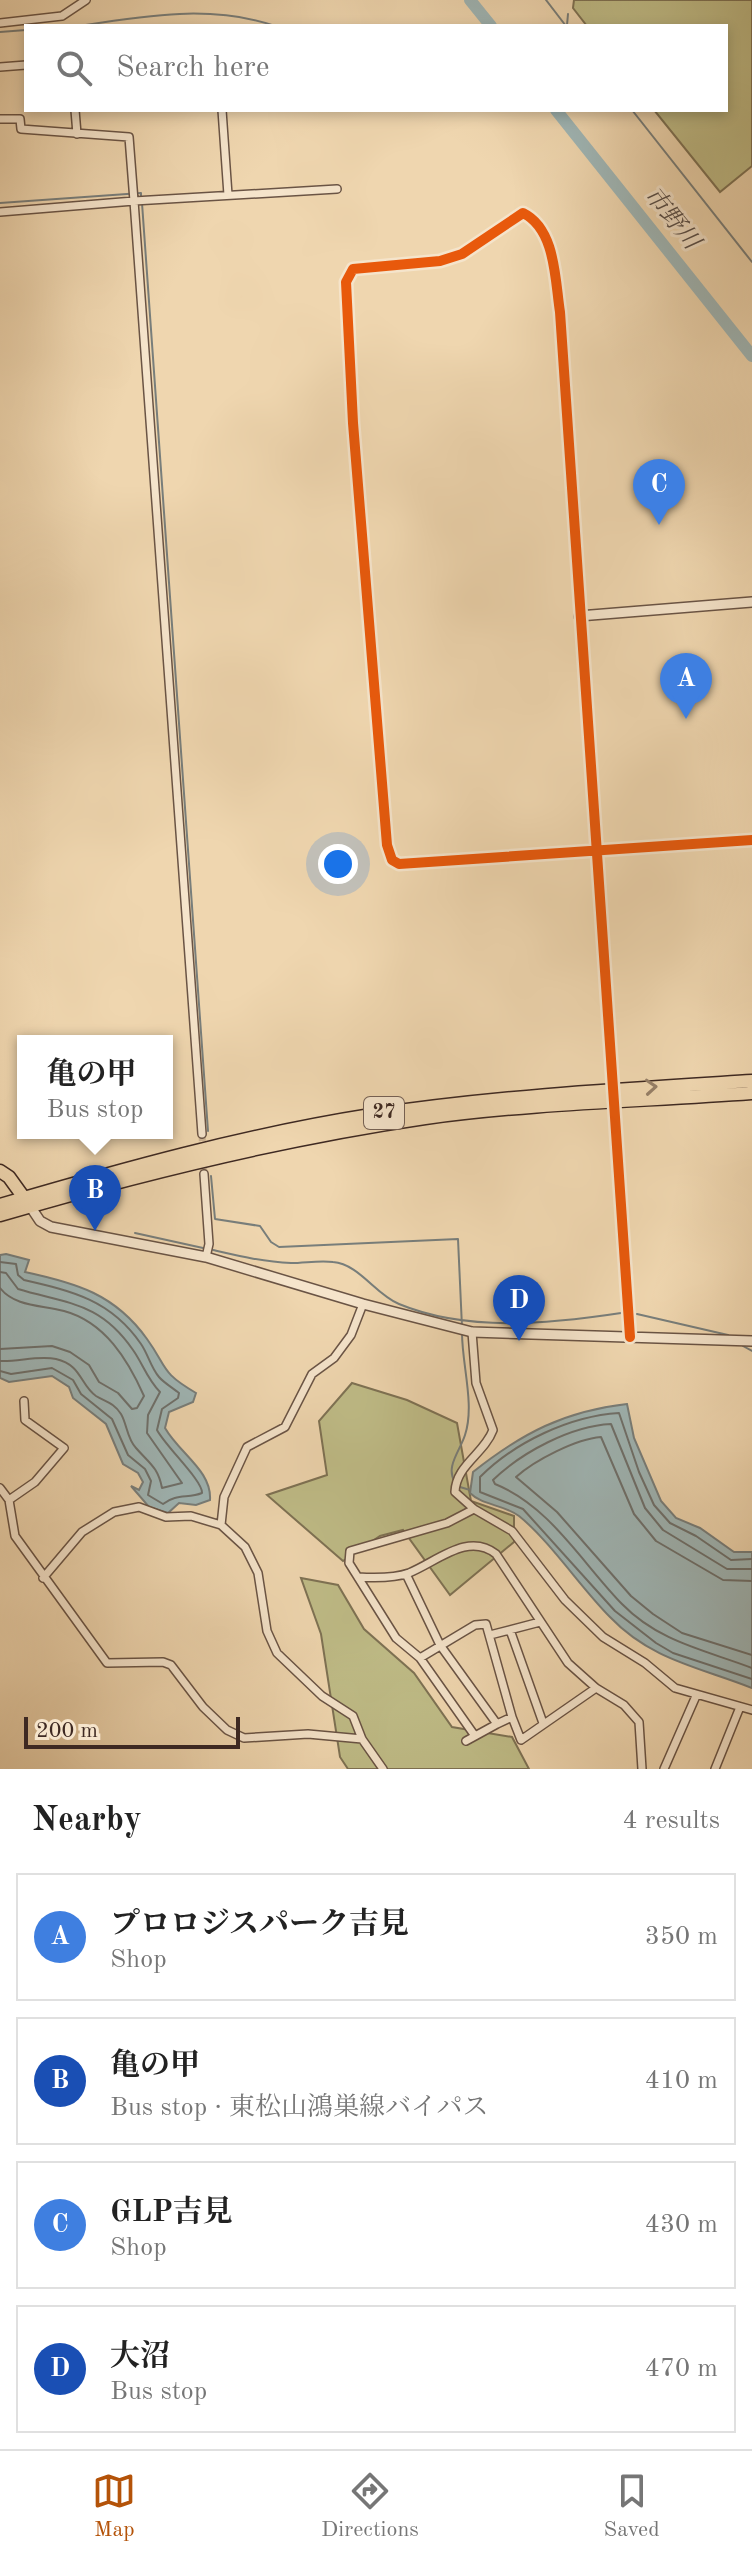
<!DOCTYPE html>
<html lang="en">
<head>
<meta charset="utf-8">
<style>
  body { margin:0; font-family:"Old Standard TT","Noto Serif JP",serif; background:#f2f2f2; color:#222 }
  .scale { position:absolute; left:24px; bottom:20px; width:216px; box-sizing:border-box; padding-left:8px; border:4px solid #3e2922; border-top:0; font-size:22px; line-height:28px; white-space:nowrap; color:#3e2922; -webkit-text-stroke:6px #f5e4cb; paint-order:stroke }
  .you { position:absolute; left:338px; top:864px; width:28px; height:28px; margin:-20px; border:6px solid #fff; border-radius:50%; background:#1a73e8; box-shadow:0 0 0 12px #1a73e833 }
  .badge { display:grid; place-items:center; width:52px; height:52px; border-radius:50%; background:#b45309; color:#fff; font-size:26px; font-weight:700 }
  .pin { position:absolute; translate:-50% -66px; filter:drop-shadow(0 2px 4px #0008) }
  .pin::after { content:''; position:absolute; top:42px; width:28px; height:24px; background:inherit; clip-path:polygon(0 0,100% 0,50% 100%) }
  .popup { position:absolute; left:17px; top:1035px; width:156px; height:104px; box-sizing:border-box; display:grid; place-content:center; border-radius:0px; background:#fff; filter:drop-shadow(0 2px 6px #0005); font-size:26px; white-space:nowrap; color:#767676 }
  .popup b { font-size:30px; color:#222 }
  .popup::after { content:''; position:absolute; left:50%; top:100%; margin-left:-16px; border:16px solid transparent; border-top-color:#fff }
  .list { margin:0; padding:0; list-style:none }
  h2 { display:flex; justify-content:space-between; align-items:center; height:104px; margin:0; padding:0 32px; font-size:34px }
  h2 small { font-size:26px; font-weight:400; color:#767676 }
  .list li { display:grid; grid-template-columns:52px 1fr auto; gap:24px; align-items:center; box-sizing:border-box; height:128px; margin:0 16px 16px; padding:0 16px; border:2px solid #e0e0e0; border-radius:0px }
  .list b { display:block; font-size:30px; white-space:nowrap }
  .list p { margin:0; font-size:26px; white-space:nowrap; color:#767676 }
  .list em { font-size:26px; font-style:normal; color:#767676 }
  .icon { flex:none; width:44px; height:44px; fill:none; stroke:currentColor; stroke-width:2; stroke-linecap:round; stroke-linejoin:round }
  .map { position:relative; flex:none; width:752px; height:1769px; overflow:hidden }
  .search { position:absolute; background:#fff; box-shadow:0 4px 12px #0003; left:24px; right:24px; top:24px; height:88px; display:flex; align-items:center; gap:20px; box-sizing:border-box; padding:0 28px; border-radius:0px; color:#767676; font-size:30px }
  .sheet { height:680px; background:#fff }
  nav { display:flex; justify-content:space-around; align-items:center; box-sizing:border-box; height:112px; border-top:2px solid #e0e0e0; background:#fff; font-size:22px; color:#767676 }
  nav a { display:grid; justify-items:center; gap:4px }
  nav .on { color:#b45309 }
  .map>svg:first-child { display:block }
  .green { fill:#bfbc87; stroke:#7e7254; stroke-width:2 }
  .water { fill:#9fb6b6; stroke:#787e7b; stroke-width:2 }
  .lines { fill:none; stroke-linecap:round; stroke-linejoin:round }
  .shore { stroke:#6e706c; stroke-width:2 }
  .stream { stroke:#787e7b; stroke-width:2 }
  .river { stroke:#9fb6b6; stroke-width:12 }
  .minor-tunnel { stroke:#ccb393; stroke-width:7; stroke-dasharray:7 3.5; stroke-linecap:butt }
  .minor-casing { stroke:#6a5445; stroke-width:10 }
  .tertiary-casing { stroke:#6a5445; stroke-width:12 }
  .primary-casing { stroke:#3e2922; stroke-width:15 }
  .minor { stroke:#f5e4cb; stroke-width:7 }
  .tertiary { stroke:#f5e4cb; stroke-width:9 }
  .primary { stroke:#efd6af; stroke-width:12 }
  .cycleway-casing { stroke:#f5e4cb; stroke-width:15 }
  .cycleway { stroke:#e8590c; stroke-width:10 }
  .oneway { stroke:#968068 }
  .labels { text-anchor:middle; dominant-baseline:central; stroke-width:6; stroke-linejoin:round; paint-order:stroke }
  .shield { fill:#f5e4cb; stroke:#756155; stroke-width:2 }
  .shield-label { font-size:20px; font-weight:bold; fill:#3e2922 }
  .water-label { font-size:24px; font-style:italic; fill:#564c47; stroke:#f5e4cb }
</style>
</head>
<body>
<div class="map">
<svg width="752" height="1769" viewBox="0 0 752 1769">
  <rect width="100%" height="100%" fill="#efd6af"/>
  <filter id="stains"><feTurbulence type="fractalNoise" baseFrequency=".0025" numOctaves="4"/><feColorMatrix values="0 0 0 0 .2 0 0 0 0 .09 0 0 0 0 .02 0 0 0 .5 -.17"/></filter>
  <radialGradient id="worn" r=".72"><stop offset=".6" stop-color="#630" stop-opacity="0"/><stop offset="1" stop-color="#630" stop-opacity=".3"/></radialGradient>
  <!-- green -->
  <path class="green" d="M574,0H752V166L720,192L654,110H726V26H587L573,8Z
    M352,1383L407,1400L457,1423L471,1501L514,1516V1542L450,1595L403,1530L380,1536L343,1561L267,1495L327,1475L319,1421Z
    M301,1578L338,1585L364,1629L414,1673L452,1727L512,1737L529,1769H348L340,1757L321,1634Z"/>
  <!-- water -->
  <path class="water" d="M6,1254L29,1260L25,1272C76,1283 115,1294 147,1339C168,1368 160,1372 196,1393L193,1402L169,1412L165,1428C180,1454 212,1471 210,1500L196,1505L179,1503L168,1513L149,1507L131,1486L139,1490L143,1482L138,1473L123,1464L106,1424L73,1398L69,1387L52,1376L9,1382L0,1378V1255Z
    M627,1404L634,1438L661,1501L676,1518L700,1528L734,1552H752V1688C699,1667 651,1660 610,1617C581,1588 550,1541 519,1516C503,1504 483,1506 470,1493L473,1472C522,1433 565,1411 627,1404Z"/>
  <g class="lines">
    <!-- shore -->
    <path class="shore" d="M0,1262L16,1264L18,1275L24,1280C72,1291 111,1300 141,1344C148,1354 151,1368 159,1377C164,1383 173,1388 179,1393L178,1398L162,1409L157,1430C166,1447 203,1481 202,1493C188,1499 177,1493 163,1504L148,1495L151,1481L145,1469L128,1455L112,1419L81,1394L73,1380L52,1368L11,1374L0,1371
      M0,1272L6,1273L18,1289C68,1304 100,1302 133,1350C143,1364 147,1379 160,1392L148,1415L147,1433L182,1483L162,1488C158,1467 149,1463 136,1448C127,1439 127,1424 121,1414C114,1403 106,1402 96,1396C80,1385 82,1365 56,1359C39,1355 18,1362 0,1361
      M0,1288C15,1307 42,1305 64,1311C105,1322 128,1360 144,1396L137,1408L132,1409L118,1393L99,1382L89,1365L70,1352L52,1346L0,1349
      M752,1559L731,1560L696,1536L670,1523L654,1505L639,1472L619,1413C570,1416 515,1442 480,1477V1492L523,1509L615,1611L656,1643L673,1653L752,1679
      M752,1569H727L663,1530L645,1508L611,1424C571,1426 522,1452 493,1480L495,1484C550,1506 582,1563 622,1604C659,1642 705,1650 752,1668
      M752,1581L723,1580L656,1541L634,1514L601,1437C576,1439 535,1460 516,1477L557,1512L631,1596L653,1614L682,1633L752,1655"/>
    <!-- stream -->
    <path class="stream" d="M546,0L566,26
      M567,25L568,14
      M79,26C142,16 212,4 275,26
      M0,32L26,30
      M632,110L752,262
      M0,203L141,193V196
      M142,203L208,1131
      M211,1176L215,1219L260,1226L271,1242L279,1247L458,1239L462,1327
      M135,1233L203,1248
      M213,1250C239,1256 264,1262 291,1263C305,1263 320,1260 333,1262C359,1264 375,1294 399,1304C466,1332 549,1324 621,1313
      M637,1314L728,1335
      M743,1346L752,1351
      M455,1482C445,1467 460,1451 465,1435C475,1405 462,1365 462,1333
      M460,1487L470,1490"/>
    <!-- river -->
    <path class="river" d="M470,0L491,26
      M556,110L752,356"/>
    <!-- minor-tunnel -->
    <path class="minor-tunnel" d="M202,1134L204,1174"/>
    <!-- minor casing -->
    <g class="minor-casing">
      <path id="minor" d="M0,23L62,16L86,0
        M0,67L26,65
        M75,110L77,134
        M222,110L228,195
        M0,119H20L21,129L129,137L134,201L337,189
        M0,212L134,201L202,1134
        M204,1174L209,1244L206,1257
        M472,1332L476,1383L493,1430C484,1454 456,1465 455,1492L474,1509L512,1531L565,1600L603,1637L645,1663L675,1688L752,1710
        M0,1488L9,1500L15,1536L107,1663L163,1662L171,1665L203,1707L227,1730L244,1738L308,1734L362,1739
        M9,1500L35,1482L64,1448L25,1420L24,1401
        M474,1509L447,1523L350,1551L349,1563L396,1638L420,1658L475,1625L486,1624L512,1717
        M221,1525L224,1497L247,1447L285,1427L312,1374L334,1358L351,1335L363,1304
        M406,1574L440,1645L497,1724L512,1717L521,1740L596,1688
        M358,1577C374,1578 395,1578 409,1573C438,1561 468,1532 496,1554L568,1663L596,1688L624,1705L639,1722L642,1769
        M43,1578L82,1532L114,1512L139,1507L166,1517L191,1516L221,1525L245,1547L258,1573L267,1631L277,1653L322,1696L353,1716L362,1739L383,1769
        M510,1630L543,1723
        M490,1635L540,1622
        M420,1658L475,1736
        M466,1741L497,1724
        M664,1769L696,1696
        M715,1769L740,1707"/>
    </g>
    <!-- tertiary casing -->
    <g class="tertiary-casing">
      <path id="tertiary" d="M579,616L752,602
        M30,1206L40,1221L51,1227L206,1257L363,1304L472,1332L752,1341
        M630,1337L560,312C555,281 556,229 523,213L462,254L440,261L353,269L346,282L353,423L387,845L392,860L399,864L752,840"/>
    </g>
    <!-- primary casing -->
    <g class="primary-casing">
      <path id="primary" d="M0,1171L9,1177L27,1202
        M0,1205C123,1169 244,1135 371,1115C497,1096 625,1089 752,1081
        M0,1215C140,1174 280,1139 425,1118C533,1103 643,1101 752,1093"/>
    </g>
    <!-- minor -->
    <use href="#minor" class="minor"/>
    <!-- tertiary -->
    <use href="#tertiary" class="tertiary"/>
    <!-- primary -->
    <use href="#primary" class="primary"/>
    <!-- cycleway casing -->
    <g class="cycleway-casing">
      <path id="cycleway" d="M630,1337L560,312C555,281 556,229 523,213L462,254L440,261L353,269L346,282L353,423L387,845L392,860L399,864L752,840"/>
    </g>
    <!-- cycleway -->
    <use href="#cycleway" class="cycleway"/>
  </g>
  <!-- one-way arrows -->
  <defs><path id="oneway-chevron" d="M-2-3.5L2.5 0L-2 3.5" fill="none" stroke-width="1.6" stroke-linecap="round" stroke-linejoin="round" transform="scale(2)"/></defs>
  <use class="oneway" href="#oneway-chevron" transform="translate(651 1087) rotate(-4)"/>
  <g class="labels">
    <!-- shield labels -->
    <rect class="shield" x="364" y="1097" width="40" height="32" rx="6"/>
    <g class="shield-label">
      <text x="384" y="1113">27</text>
    </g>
    <!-- water labels -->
    <g class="water-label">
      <text transform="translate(671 219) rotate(51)">市野川</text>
    </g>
  </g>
  <rect width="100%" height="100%" filter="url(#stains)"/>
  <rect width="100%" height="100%" fill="url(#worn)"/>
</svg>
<div class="scale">200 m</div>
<div class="you"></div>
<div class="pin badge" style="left:686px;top:719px;background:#3f7fe0">A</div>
<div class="pin badge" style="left:95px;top:1231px;background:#1a4fb4">B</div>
<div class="popup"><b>亀の甲</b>Bus stop</div>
<div class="pin badge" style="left:659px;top:525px;background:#3f7fe0">C</div>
<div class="pin badge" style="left:519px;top:1341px;background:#1a4fb4">D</div>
<div class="search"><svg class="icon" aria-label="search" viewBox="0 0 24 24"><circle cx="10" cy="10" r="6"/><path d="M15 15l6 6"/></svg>Search here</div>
</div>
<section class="sheet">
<h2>Nearby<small>4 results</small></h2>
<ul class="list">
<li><span class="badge" style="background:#3f7fe0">A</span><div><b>プロロジスパーク吉見</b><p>Shop</p></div><em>350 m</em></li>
<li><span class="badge" style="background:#1a4fb4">B</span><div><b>亀の甲</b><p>Bus stop · 東松山鴻巣線バイパス</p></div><em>410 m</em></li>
<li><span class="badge" style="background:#3f7fe0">C</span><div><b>GLP吉見</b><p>Shop</p></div><em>430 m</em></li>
<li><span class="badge" style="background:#1a4fb4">D</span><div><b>大沼</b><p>Bus stop</p></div><em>470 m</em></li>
</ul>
</section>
<nav>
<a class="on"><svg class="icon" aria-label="map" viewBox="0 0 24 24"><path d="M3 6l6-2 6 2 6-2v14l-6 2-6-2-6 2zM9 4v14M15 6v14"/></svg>Map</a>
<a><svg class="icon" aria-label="directions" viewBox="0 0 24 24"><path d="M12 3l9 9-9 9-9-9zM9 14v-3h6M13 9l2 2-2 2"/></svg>Directions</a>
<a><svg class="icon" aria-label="saved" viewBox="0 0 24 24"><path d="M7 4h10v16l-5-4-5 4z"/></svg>Saved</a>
</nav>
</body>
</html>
